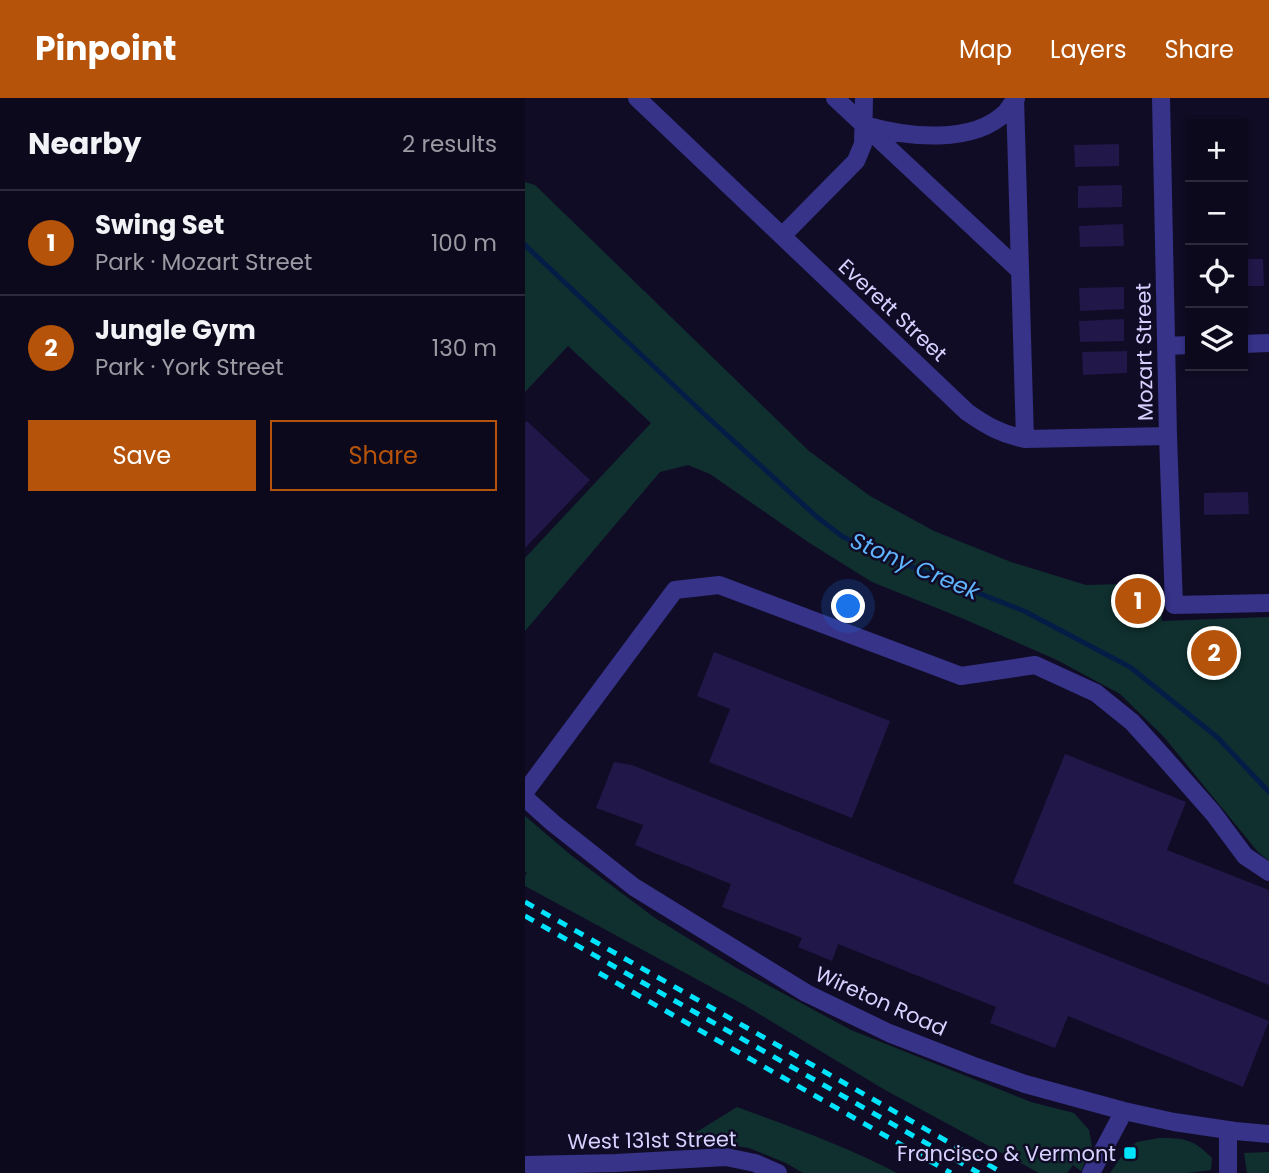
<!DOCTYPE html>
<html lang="en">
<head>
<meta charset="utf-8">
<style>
  body { margin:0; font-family:Poppins,sans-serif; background:#1b1729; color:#f1f3f6 }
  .controls { position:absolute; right:21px; top:21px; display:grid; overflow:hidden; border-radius:0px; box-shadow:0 2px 5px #0004 }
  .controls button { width:63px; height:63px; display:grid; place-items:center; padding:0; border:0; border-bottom:2px solid #2d2a3b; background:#0d091c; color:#f1f3f6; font:35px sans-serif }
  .you { position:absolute; left:324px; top:509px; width:24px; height:24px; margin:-18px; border:5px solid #fff; border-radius:50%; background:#1a73e8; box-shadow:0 0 0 10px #1a73e833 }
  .badge { display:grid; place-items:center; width:46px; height:46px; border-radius:50%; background:#b45309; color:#fff; font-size:23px; font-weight:700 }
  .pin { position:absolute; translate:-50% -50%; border:4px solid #fff; box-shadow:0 2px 7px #0006 }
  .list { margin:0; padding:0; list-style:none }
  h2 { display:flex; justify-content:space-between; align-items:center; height:91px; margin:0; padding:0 28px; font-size:30px }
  h2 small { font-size:23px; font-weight:400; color:#9a9aa3 }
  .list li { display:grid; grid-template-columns:46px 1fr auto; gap:21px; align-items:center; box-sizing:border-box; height:105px; padding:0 28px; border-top:2px solid #2d2a3b }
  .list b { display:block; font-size:26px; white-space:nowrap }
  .list p { margin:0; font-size:23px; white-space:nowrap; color:#9a9aa3 }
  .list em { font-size:23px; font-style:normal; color:#9a9aa3 }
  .actions { display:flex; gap:14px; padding:21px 28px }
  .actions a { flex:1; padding:16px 0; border:2px solid #b45309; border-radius:0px; text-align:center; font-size:24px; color:#b45309 }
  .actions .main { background:#b45309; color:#fff }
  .icon { flex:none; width:38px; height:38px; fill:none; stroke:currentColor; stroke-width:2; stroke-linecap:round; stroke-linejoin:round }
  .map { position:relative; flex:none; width:744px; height:1075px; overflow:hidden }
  header { display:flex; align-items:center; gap:42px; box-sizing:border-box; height:98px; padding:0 35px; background:#b45309; color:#fff }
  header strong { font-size:33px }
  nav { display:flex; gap:38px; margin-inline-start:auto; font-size:24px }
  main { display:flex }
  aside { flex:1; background:#0d091c }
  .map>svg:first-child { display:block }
  .green { fill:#0f302f }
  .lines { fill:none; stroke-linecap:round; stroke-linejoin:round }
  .stream { stroke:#051d46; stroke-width:5 }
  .building { fill:#211748 }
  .minor { stroke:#363389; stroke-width:18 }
  .rail { stroke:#00e3fc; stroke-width:5; stroke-dasharray:10 9; stroke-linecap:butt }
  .poi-dot { fill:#00e3fc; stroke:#110c26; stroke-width:2.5 }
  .labels { text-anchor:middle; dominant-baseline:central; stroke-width:5; stroke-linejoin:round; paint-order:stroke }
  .street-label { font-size:21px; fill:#d6d1ff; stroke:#110c26 }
  .poi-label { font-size:21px; fill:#d6d1ff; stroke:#110c26; text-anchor:end }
  .water-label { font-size:23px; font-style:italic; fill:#5fb5ff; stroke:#110c26 }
</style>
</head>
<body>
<header>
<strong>Pinpoint</strong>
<nav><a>Map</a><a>Layers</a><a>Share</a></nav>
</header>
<main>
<aside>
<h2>Nearby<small>2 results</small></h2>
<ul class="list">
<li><span class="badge">1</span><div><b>Swing Set</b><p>Park · Mozart Street</p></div><em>100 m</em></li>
<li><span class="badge">2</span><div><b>Jungle Gym</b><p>Park · York Street</p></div><em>130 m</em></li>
</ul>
<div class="actions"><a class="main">Save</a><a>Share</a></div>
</aside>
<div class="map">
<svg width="744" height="1075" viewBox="0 0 744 1075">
  <rect width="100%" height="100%" fill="#110c26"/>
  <!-- green -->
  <path class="green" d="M0,84L10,87L284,353L345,398L409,433L486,464L561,487L635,485L637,523L744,519V763L733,754L639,639L595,596L532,562L439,521L347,484L283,444L185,376L163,367L135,374L0,533V460L126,325L43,248L0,294Z
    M0,718L47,758L130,820L213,871L326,932L506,1004L549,1015L564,1032L567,1048L556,1073L548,1067L542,1075H514L360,992L221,908L0,788V778L2,775L0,774Z
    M212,1009C266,1029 321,1048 372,1075H278L261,1065L224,1050L190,1045L157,1043Z
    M634,1040C660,1040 668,1041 687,1060L686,1072L662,1075H585L601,1052L612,1044Z
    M744,1054V1075H722L719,1055Z"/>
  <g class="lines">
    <!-- stream -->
    <path class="stream" d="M0,147L178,315L292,419L318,439L372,463L499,513L605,569L692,639L744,694"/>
  </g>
  <!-- building -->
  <path class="building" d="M594,46V68L550,69L549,47Z
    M597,87V109L553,110V88Z
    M598,126L599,148L555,149L554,128Z
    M718,161H738L739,188H718Z
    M599,189V211L555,213L554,190Z
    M599,221V243L555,244L554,223Z
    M602,253V275L558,277L557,254Z
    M2,323L65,382L0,450V325Z
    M723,394L724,416L679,417V395Z
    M189,554L365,623L327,720L184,664L205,611L172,598Z
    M540,656L661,704L642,752L744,792V887L488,785Z
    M89,664L107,667L744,923L718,989L543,918L530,950L465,925L471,909L313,846L307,863L273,849L277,840L197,809L206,786L110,747L118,727L71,710Z"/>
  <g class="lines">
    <!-- minor -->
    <path class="minor" d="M112,0L442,314C462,328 476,336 500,341L643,338
      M310,0L495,173
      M490,0L500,341
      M636,0L643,338L649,507L744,505
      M343,28C382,39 448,47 481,14C484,11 487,5 491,1
      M257,138L331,63L338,46L339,0
      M718,246L744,245
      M641,248L665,247
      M0,694L150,492L194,487L436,578L510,567L571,595L607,624L636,656L688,715L720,758L744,774
      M0,700L28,725L109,789L281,895L364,935L446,967L500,986L599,1013L649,1024L710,1033L744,1036
      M703,1032V1075
      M0,1067L91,1065L201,1059L230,1065L253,1075
      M566,1075L599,1013"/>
    <!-- rail -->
    <path class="rail" d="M0,804L478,1075
      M0,818L454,1075
      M74,875L426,1075"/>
  </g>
  <!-- markers -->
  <rect class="poi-dot" x="598" y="1048" width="14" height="14" rx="3.5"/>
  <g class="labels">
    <!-- street labels -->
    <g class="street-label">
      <text transform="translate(368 212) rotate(43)">Everett Street</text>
      <text transform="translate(619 254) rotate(-91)">Mozart Street</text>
      <text transform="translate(356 903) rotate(24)">Wireton Road</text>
      <text transform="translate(127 1042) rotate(-1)">West 131st Street</text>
    </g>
    <!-- poi labels -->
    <g class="poi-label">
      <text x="591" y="1055">Francisco &amp; Vermont</text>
    </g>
    <!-- water labels -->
    <g class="water-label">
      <text transform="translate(390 468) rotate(23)">Stony Creek</text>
    </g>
  </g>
</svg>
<div class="controls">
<button>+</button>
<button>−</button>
<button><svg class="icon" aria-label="locate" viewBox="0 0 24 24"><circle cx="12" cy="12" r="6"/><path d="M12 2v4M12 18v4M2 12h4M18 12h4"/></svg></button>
<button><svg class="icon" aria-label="layers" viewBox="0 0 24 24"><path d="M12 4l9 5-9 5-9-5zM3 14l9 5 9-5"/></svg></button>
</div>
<div class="you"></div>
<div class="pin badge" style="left:613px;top:503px">1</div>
<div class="pin badge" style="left:689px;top:555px">2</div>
</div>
</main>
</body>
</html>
